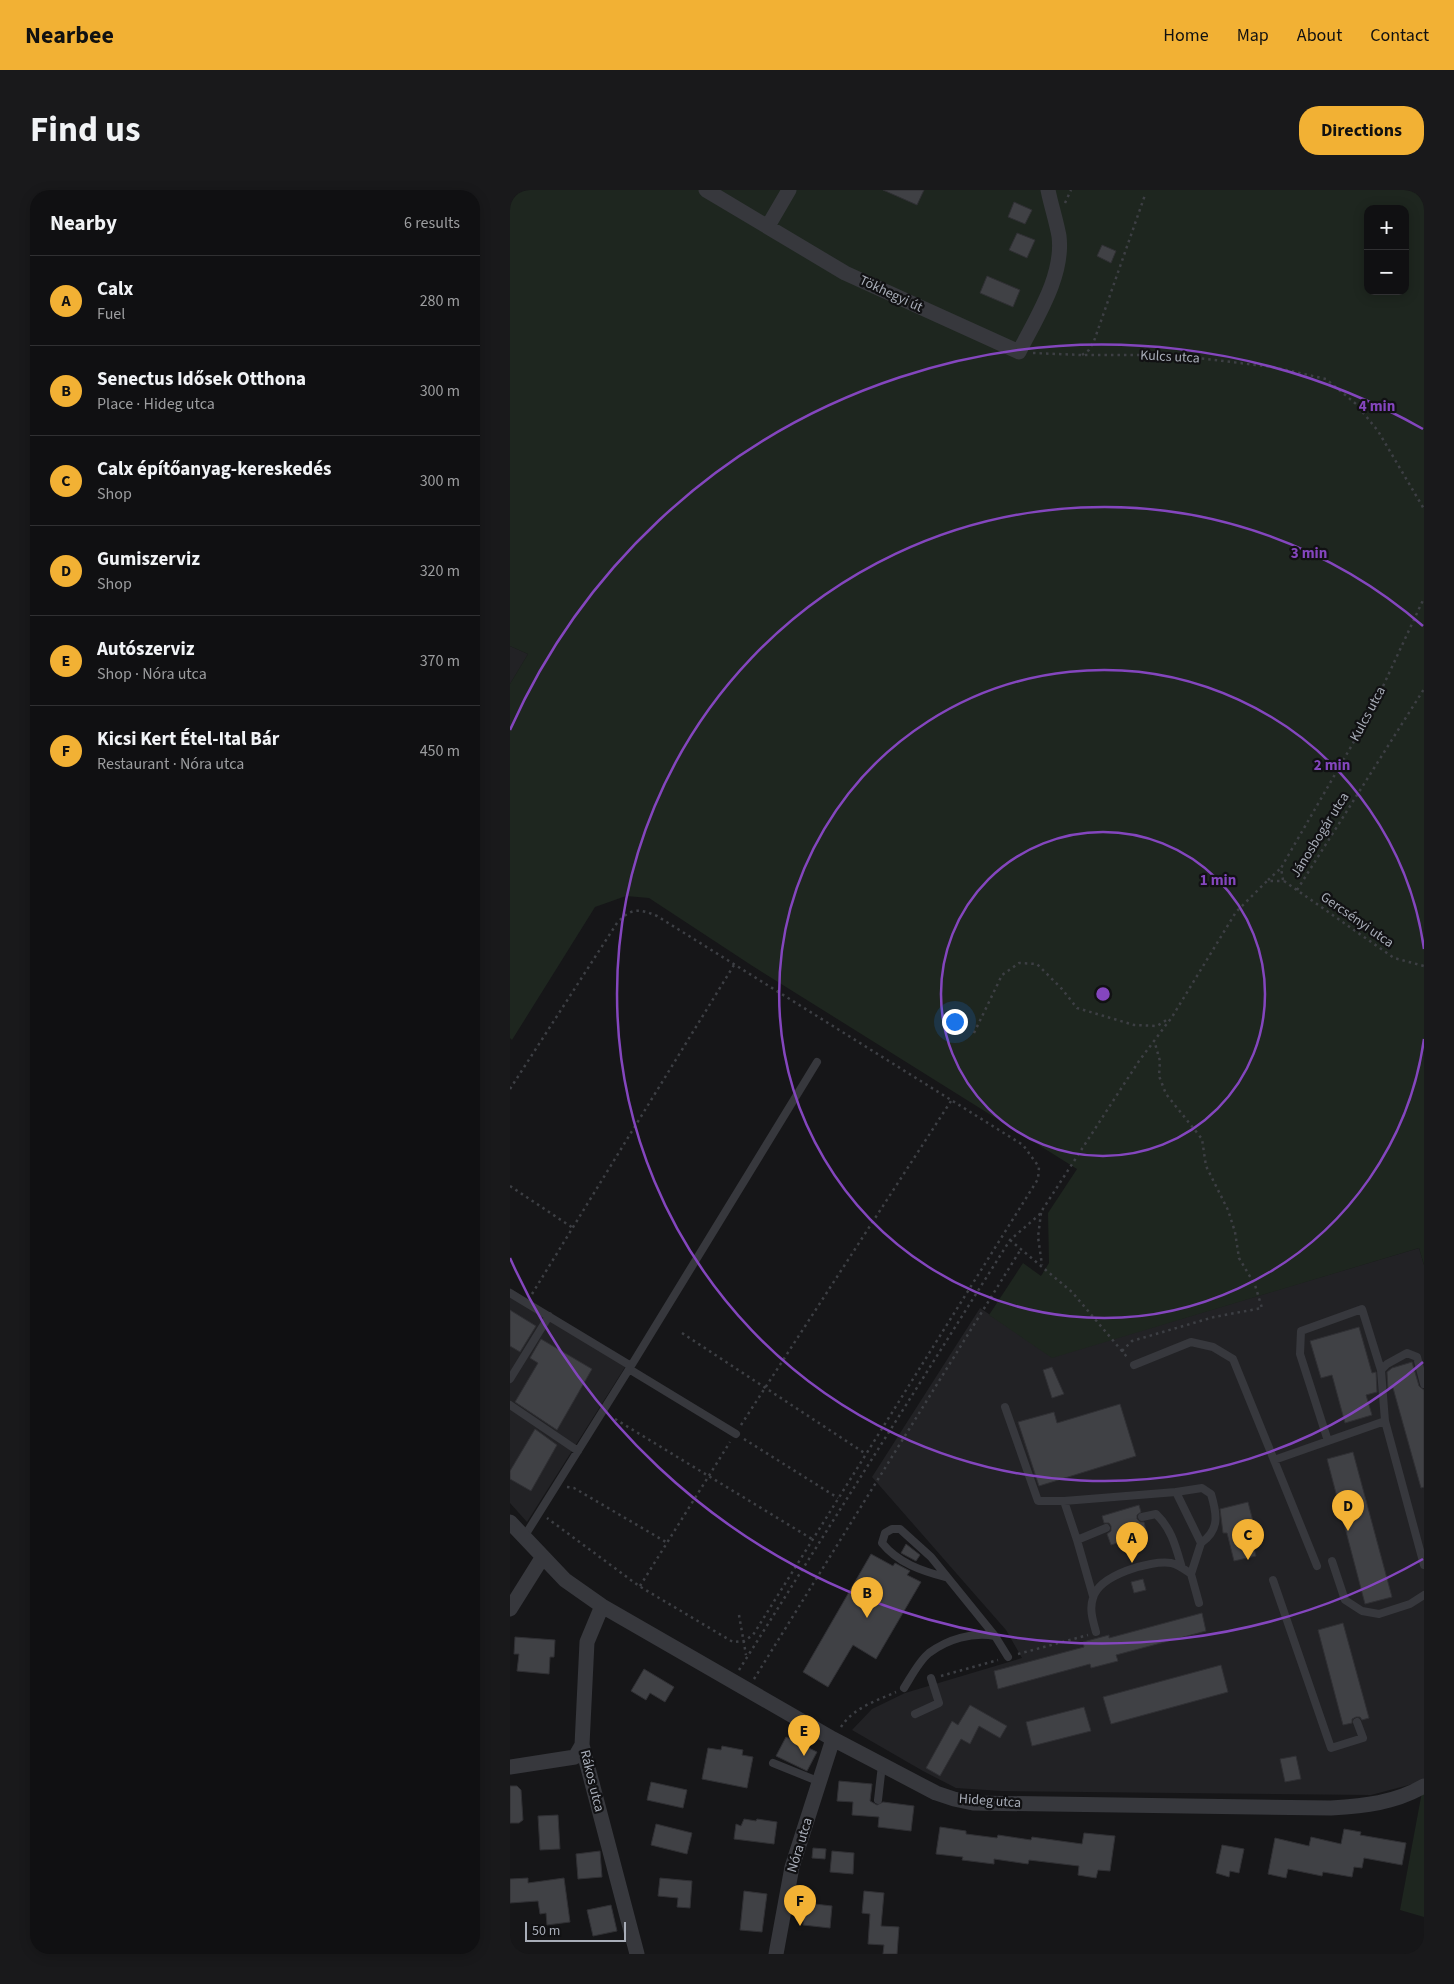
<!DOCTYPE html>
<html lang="en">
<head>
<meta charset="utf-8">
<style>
  body { margin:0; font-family:"Source Sans 3",sans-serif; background:#19191b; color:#f1f3f6 }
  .controls { position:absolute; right:15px; top:15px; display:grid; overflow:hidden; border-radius:10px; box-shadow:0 2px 12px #0003 }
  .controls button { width:45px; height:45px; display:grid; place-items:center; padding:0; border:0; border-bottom:1px solid #303032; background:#101012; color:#f1f3f6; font:25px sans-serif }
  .scale { position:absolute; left:15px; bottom:12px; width:101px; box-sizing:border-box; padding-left:5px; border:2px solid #a8adb8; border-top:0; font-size:14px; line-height:18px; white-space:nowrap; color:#a8adb8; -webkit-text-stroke:4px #111113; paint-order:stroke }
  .you { position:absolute; left:444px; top:831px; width:18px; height:18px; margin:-12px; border:4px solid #fff; border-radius:50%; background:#1a73e8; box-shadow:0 0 0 8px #1a73e833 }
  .badge { display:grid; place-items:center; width:32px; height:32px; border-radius:50%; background:#f2b134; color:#111; font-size:16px; font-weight:700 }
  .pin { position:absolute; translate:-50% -41px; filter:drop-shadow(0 1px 2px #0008) }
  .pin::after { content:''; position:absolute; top:26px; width:18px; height:15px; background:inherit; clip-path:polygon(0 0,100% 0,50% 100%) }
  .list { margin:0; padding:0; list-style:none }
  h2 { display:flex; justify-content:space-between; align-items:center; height:65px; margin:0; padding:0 20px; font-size:21px }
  h2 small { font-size:16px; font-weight:400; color:#9c9d9f }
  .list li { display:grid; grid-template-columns:32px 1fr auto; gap:15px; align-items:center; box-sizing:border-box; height:90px; padding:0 20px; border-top:1px solid #303032 }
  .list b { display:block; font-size:19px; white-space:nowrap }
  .list p { margin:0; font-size:16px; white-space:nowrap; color:#9c9d9f }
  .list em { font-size:16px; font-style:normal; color:#9c9d9f }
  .map { position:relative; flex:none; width:914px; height:1764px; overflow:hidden; border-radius:20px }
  header { display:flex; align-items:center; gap:30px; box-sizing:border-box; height:70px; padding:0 25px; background:#f2b134; color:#111 }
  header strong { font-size:24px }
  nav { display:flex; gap:28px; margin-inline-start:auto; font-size:18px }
  .intro { display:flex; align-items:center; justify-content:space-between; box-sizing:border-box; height:120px; padding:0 30px }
  h1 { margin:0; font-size:35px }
  .button { padding:12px 22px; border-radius:20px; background:#f2b134; color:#111; font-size:18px; font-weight:700 }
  main { display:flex; gap:30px; padding:0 30px }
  aside { flex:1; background:#101012; border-radius:20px; box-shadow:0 2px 12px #0003 }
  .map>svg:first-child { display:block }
  .built { fill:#222225 }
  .green { fill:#1e261f; fill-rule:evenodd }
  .building { fill:#404145; stroke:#303034 }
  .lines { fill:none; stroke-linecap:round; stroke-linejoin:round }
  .path { stroke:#3d3f44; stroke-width:2.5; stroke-dasharray:2.5 4; stroke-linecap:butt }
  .service { stroke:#37383d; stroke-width:8 }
  .minor { stroke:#37383d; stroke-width:15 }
  .ring { fill:none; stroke:#8446be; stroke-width:2.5 }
  .labels { text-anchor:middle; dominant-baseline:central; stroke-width:4.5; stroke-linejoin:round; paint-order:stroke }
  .street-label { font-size:14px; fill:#a8adb8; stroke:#111113 }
  .centre { fill:#8446be; stroke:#111113; stroke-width:2.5 }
  .ring-label { font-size:15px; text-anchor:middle; font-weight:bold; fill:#8446be; stroke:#111113; stroke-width:4.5; stroke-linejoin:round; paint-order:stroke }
</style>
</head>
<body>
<header>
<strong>Nearbee</strong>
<nav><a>Home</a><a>Map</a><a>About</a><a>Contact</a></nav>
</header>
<div class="intro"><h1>Find us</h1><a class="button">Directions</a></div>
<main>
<aside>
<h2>Nearby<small>6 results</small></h2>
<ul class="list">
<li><span class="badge">A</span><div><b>Calx</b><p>Fuel</p></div><em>280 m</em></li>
<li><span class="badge">B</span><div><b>Senectus Idősek Otthona</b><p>Place · Hideg utca</p></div><em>300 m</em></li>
<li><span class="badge">C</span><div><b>Calx építőanyag-kereskedés</b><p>Shop</p></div><em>300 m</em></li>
<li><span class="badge">D</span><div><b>Gumiszerviz</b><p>Shop</p></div><em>320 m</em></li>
<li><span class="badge">E</span><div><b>Autószerviz</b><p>Shop · Nóra utca</p></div><em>370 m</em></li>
<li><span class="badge">F</span><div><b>Kicsi Kert Étel-Ital Bár</b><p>Restaurant · Nóra utca</p></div><em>450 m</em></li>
</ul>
</aside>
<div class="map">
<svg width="914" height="1764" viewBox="0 0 914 1764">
  <rect width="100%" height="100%" fill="#161618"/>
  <!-- built -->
  <path class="built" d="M0,456L18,464L0,494Z
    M909,1058L914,1075V1591L861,1605L491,1601L446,1598L413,1581L342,1540L362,1519L395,1503L512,1468L496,1440L362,1287L470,1118L542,1167Z
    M0,1098L117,1174L17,1332L0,1313Z"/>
  <!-- green -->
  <path class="green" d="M0,0H914V1075L909,1058L542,1168L479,1125L513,1073L531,1086L539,1073L538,1023L567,979L241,775L139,708L116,706L85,717L2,850L0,848V494L18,464L0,456ZM858,19H895V101H858Z
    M914,1591V1727L890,1720Z"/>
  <!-- building -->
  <path class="building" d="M373,0H414L407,15Z
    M504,12L522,20L515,34L498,27Z
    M507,43L525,50L517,68L499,60Z
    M592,55L606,61L601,73L587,66Z
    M477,86L510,100L503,117L470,103Z
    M0,1120L26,1136L10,1162L0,1156Z
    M849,1137L862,1183L866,1182L867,1202L856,1205L862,1225L835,1233L822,1185L811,1188L800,1151Z
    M31,1149L82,1179L47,1240L5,1212L28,1173L20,1168Z
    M902,1172L909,1196L914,1200V1297L911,1298L883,1198L878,1199L877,1182L882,1178Z
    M542,1177L554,1204L542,1208L533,1180Z
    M610,1214L626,1266L529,1296L508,1232L544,1222L547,1233Z
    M25,1239L47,1255L21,1301L0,1289V1281Z
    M843,1262L882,1407L855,1414L817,1269Z
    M738,1312L744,1335L739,1337L746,1366L724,1371L717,1343H713L710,1319Z
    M629,1315L631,1322L627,1325V1329L630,1332H634L637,1344L601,1355L597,1344L601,1341V1336L599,1333H594L592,1326Z
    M396,1354L410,1365L406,1371L391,1363Z
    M361,1364L383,1376L385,1373L400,1381L397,1385L411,1392L366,1469L343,1455L318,1497L293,1482Z
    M633,1389L636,1400L624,1403L621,1392Z
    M692,1423L696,1441L606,1465L608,1471L581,1478L580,1474L488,1499L484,1481L574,1457L573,1452L599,1445V1448Z
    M833,1433L859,1528L852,1530L850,1527H846L842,1529V1533L833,1535L808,1440Z
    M5,1447L45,1450L44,1467H40L39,1484L7,1481L9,1464H4Z
    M711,1475L718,1502L601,1534L593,1507Z
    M134,1479L164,1497L155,1512L140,1503L136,1510L121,1501Z
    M460,1515L497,1536L490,1548L469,1536L460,1554L451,1549L430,1586L416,1578L442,1531L448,1535Z
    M574,1517L581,1541L522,1556L516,1532Z
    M276,1547L307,1562L297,1581L266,1566Z
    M212,1556L233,1560L232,1565L243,1567L237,1598L192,1589L198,1558L211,1560Z
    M786,1566L791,1589L775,1592L770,1569Z
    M329,1591L362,1594L360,1611L367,1615L373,1612L404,1616L401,1641L368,1637L369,1627L342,1625L343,1612L327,1611Z
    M141,1592L177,1600L173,1618L137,1610Z
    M0,1596H7L11,1600L13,1630L9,1633H0Z
    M48,1625L50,1659L30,1660L28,1626Z
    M234,1629L246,1631L247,1629L267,1632L264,1654L224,1649L226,1634L231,1636Z
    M146,1634L182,1643L177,1664L141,1655Z
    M430,1637L456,1641V1644L487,1648L488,1645L521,1650L522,1647L572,1654L574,1643L605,1646L600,1681L588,1680L586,1688L568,1685L569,1676L519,1670L518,1674L484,1669V1674L452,1670L453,1667L426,1664Z
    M834,1639L851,1642L850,1645L896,1653L892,1675L854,1668L852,1678L844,1677L842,1687L813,1682L812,1686L778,1679L776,1688L758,1684L765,1648L799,1656L801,1647L831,1654Z
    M712,1655L734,1659L729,1683L720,1681L719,1687L706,1683Z
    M303,1658L316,1659L315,1669L302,1668Z
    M90,1661L92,1687L68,1689L66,1664Z
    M322,1661L344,1663L343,1684L320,1682Z
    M18,1688V1693L54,1688L60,1732L37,1735L36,1723L30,1724L28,1711L0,1713V1689Z
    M150,1688L182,1691L180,1718L167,1717L168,1708L148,1706Z
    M234,1701L257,1704L252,1742L230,1740Z
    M354,1701L374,1703L371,1736L389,1737L387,1764H373L374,1755L358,1754L360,1724L352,1723Z
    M296,1713L322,1716L320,1738L293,1735Z
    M101,1715L107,1741L83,1746L77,1720Z"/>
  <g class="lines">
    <!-- path -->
    <path class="path" d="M555,13L561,0
      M523,163L571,165H663L763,177L816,189L846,214L868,241L914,319
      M572,165L579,160L584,151L635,5
      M758,690L771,678
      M773,690L771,678L775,671L861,522L914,408
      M774,691L884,768L914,776
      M787,700L914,499
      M464,843L492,785L509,773L527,774L552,799L567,818L624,835L647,836L658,829
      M0,899L107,733C121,718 128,718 147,726L513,955L529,977L528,989L243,1445L234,1451L223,1452L129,1396L37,1328
      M0,996L63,1038
      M531,1023L528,1047L532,1075
      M500,1050L562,1102L617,1167
      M22,1104L224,775
      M172,1143L356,1264
      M612,1161L622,1151L704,1127L752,1118L745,1095L729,1068L725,1042L718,1020L696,976L692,949L656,904L649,886L650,871L644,850
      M105,1229L302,1349
      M231,1235L441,911
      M234,1249L328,1308
      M57,1297L64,1298L156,1352
      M130,1396L220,1252
      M229,1425L236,1465
      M508,1464L578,1445
      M229,1480L500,1050L529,1025L629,871L662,827L726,722L757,691H774
      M431,1486L488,1470
      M244,1489L511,1059
      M331,1537C343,1518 366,1511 386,1502"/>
    <!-- service -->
    <path class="service" d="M0,1103L121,1176
      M624,1175L681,1152L703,1157L723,1169L807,1376
      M119,1179L226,1244
      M0,1189L39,1126
      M0,1215L68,1261
      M495,1217L528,1311H554L666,1302L691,1353L681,1384
      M875,1231L914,1375
      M818,1251L790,1164L791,1141L852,1119L871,1180
      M764,1270L875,1231L871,1180L877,1174L897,1163L907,1167L914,1194
      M666,1302L692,1298L701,1304C707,1324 710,1340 691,1353
      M554,1311L567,1350
      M632,1327L646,1324C662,1339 666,1358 672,1378
      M14,1347L121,1176L307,872
      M822,1371L835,1410L852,1421L869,1424L900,1414L914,1405
      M435,1387C412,1381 388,1373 372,1353L375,1343L382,1339H390L421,1367L485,1446
      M763,1390L821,1558L853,1548L847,1532
      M583,1406L567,1350L596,1338
      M586,1442C583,1431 579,1419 583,1408C589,1385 640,1370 661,1373C668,1374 675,1380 681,1384L689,1413
      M394,1498C401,1487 409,1471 419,1463C438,1449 462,1442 485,1446L498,1467
      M405,1524L429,1513L421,1488
      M263,1573L310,1592
      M368,1610L372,1575"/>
    <!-- minor -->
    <path class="minor" d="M196,0L335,83L509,162C526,128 554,86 549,46C546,30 541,15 538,0
      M258,36L279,0
      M0,1332L55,1390L92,1416L323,1549L426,1603L444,1609L463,1613L821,1618C854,1616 885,1613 914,1596
      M92,1416L77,1452L72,1555L127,1764
      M0,1419L32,1368
      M0,1577L65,1567L72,1555
      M266,1764L282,1677L323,1549"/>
  </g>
  <!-- distance rings -->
  <g class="ring">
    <circle cx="593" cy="804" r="162"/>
    <path d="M914 849A324 324 0 1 1 914 759"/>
    <path d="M913 1172A487 487 0 1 1 913 436"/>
    <path d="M913 1369A649 649 0 0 1 0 1068M0 540A649 649 0 0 1 913 239"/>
  </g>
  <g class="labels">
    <!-- street labels -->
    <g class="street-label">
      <text transform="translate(381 104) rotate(25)">Tökhegyi út</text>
      <text transform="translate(660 167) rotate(3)">Kulcs utca</text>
      <text transform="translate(858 524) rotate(-62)">Kulcs utca</text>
      <text transform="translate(810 645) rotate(-58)">Jánosbogár utca</text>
      <text transform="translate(847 730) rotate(35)">Gercsényi utca</text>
      <text transform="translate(82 1591) rotate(76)">Rákos utca</text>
      <text transform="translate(480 1611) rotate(4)">Hideg utca</text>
      <text transform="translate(290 1655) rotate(-73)">Nóra utca</text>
    </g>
  </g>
  <circle cx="593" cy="804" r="8" class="centre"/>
  <g class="ring-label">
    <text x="867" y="221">4 min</text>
    <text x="799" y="368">3 min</text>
    <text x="822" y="580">2 min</text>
    <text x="708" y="695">1 min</text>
  </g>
</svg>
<div class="controls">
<button>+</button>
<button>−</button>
</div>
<div class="scale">50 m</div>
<div class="you"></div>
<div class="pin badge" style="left:622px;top:1373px">A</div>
<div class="pin badge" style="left:357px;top:1428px">B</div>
<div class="pin badge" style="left:738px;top:1370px">C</div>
<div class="pin badge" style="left:838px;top:1341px">D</div>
<div class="pin badge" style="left:294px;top:1566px">E</div>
<div class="pin badge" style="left:290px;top:1736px">F</div>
</div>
</main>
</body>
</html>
